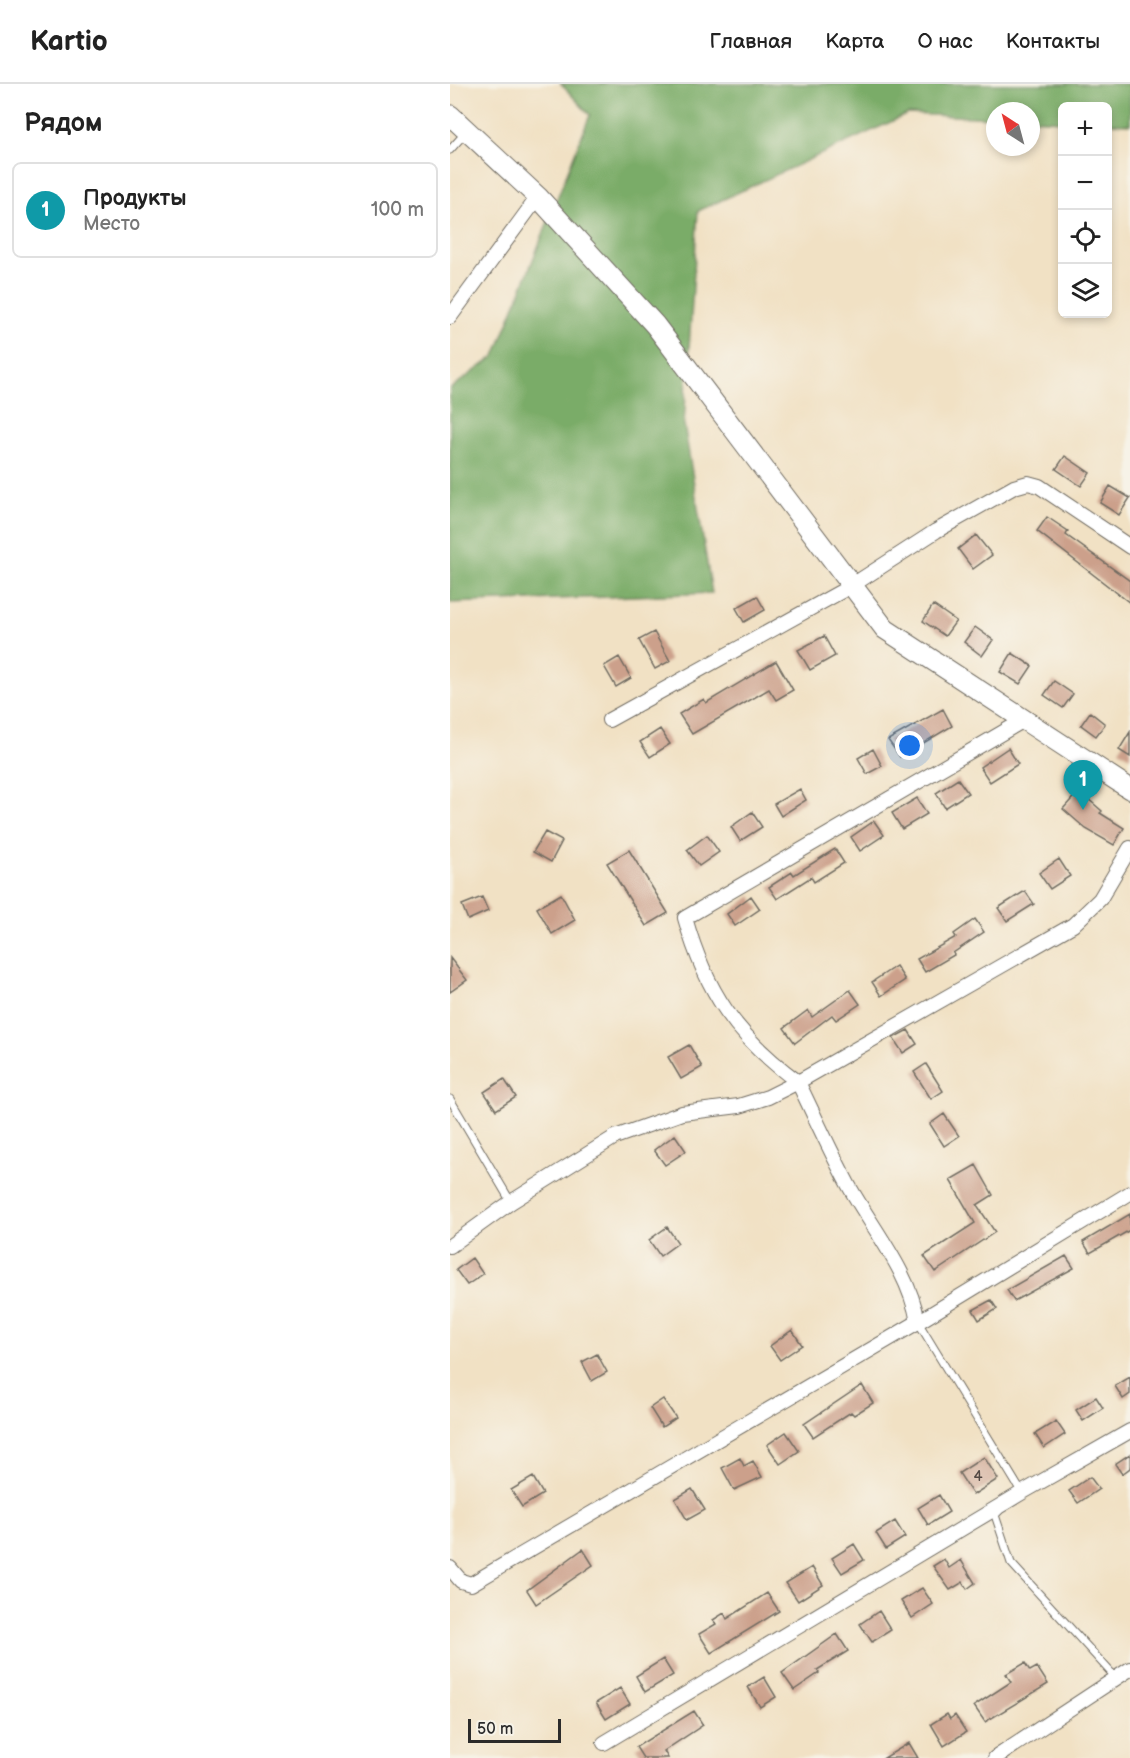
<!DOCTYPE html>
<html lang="ru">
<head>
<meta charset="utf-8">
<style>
  body { margin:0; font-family:"Balsamiq Sans",sans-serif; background:#f6f6f6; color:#222 }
  .controls { position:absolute; right:18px; top:18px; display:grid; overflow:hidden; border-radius:9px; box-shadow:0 3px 9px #0003 }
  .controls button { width:54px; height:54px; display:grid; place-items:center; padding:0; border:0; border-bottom:2px solid #e0e0e0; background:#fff; color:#222; font:30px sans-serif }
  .compass { position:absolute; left:536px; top:18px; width:54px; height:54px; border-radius:50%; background:#fff; box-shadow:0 3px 9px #0003; rotate:324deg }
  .scale { position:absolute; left:18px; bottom:15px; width:93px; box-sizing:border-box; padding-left:6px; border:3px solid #2b2b2b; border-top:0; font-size:16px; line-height:21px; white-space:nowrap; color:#2b2b2b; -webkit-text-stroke:4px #f7f3e8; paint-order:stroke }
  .you { position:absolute; left:460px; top:662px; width:21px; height:21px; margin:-15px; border:4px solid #fff; border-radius:50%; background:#1a73e8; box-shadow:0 0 0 9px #1a73e833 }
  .badge { display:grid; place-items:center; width:39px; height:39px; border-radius:50%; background:#ea580c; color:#fff; font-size:20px; font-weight:700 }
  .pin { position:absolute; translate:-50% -50px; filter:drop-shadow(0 2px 3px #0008) }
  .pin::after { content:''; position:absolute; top:32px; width:21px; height:18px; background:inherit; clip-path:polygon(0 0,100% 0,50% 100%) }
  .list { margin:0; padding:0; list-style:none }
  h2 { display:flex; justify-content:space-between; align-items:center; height:78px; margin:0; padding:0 24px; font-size:26px }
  h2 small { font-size:20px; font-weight:400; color:#767676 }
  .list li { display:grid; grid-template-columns:39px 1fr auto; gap:18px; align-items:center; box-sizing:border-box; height:96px; margin:0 12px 12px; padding:0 12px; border:2px solid #e0e0e0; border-radius:9px }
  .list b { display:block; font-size:22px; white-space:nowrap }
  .list p { margin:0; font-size:20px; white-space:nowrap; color:#767676 }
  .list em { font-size:20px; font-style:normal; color:#767676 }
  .icon { flex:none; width:33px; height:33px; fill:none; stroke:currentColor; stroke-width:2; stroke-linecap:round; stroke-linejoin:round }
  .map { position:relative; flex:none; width:680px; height:1674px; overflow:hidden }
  header { display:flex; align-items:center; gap:36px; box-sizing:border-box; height:84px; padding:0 30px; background:#fff; border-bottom:2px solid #e0e0e0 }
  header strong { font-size:28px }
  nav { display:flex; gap:33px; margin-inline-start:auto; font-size:21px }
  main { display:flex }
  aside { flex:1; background:#fff }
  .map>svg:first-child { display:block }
  .forest { fill:#7aac67; stroke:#526c49; stroke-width:1.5 }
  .building { fill:#cca08b }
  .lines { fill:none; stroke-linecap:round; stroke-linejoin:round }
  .lane-casing { stroke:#706b61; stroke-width:9 }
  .street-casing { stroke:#706b61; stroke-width:16 }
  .secondary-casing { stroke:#706b61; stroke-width:22 }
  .lane { stroke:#fff; stroke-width:7 }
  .street { stroke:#fff; stroke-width:14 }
  .secondary { stroke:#fff; stroke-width:20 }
  .labels { text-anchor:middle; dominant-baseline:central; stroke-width:5; stroke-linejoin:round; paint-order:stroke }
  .number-label { font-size:15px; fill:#534843 }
</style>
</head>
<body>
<header>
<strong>Kartio</strong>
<nav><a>Главная</a><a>Карта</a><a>О нас</a><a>Контакты</a></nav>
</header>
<main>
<aside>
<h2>Рядом<small></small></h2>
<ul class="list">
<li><span class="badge" style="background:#0f9aa8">1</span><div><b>Продукты</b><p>Место</p></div><em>100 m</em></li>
</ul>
</aside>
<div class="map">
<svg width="680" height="1674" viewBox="0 0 680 1674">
  <rect width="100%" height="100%" fill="#f7f3e8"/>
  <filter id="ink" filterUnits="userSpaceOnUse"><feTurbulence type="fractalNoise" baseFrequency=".0167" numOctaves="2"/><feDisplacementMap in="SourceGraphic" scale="12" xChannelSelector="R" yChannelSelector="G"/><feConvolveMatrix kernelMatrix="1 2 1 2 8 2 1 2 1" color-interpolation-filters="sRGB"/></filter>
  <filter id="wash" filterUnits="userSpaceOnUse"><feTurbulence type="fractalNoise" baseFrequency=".008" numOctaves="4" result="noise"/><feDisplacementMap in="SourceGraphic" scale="24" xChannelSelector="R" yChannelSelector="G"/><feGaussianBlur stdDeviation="1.35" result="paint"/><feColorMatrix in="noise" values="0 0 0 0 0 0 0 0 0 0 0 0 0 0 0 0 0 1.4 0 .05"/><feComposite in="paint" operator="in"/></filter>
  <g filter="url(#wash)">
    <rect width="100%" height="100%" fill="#f1e1c4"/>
    <!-- forest -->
    <path class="forest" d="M111,0H680V40L658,39V22H612V37L581,35V27H545V34L458,30L248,127L234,340L262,509L0,519V305L45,272L140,31Z"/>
    <g id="blocks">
      <!-- building -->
      <path class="building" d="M615,372L640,389L631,402L606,385Z
        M660,402L680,414L669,431L650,419Z
        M597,433L618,447L616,451L680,497V519L587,447Z
        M526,451L542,471L523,485L508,465Z
        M307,512L315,526L294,538L286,524Z
        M483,521L506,537L495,552L473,537Z
        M525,543L543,556L532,572L514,558Z
        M204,548L220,577L205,585L189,556Z
        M374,552L385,572L360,586L348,566Z
        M562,569L582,582L570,600L550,588Z
        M169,573L181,594L166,603L154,582Z
        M326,577L343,606L326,616L319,605L242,650L229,630L254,615L256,619Z
        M604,597L623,610L613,624L594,611Z
        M493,625L502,642L450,673L438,656Z
        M640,628L655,640L646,652L631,641Z
        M210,645L220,660L200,673L190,658Z
        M680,648V673L669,666Z
        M558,664L568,680L540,698L530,683Z
        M423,665L432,682L417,690L408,674Z
        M508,695L518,709L495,724L486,709Z
        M350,705L356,716L331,732L324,720Z
        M629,707L652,727L650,729L674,744L664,761L636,745L613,725Z
        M467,714L477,730L452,745L442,729Z
        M302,728L312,743L290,757L281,743Z
        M424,737L434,751L410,767L401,753Z
        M95,748L112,757L101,778L83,768Z
        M257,751L269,768L249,782L237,766Z
        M385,765L394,779L364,798L361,793L327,815L319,803L342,788L344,791Z
        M179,766L218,829L196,842L157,779Z
        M609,775L620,792L600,805L589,789Z
        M575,807L584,820L557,837L548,824Z
        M111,810L125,836L102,850L87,824Z
        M301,812L310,825L285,842L277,830Z
        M32,813L38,827L18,836L12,821Z
        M525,835L534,848L503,869L504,871L475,888L467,875L506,853L504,850Z
        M0,874L17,896L0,908Z
        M446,882L455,896L431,912L422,898Z
        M400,906L410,920L386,936L382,931L345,959L334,944L358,926L362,933Z
        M458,946L467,960L453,969L443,954Z
        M239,961L252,983L231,995L218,973Z
        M476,980L493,1007L481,1015L464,988Z
        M54,995L66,1013L46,1026L34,1008Z
        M494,1030L509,1052L494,1062L480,1040Z
        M225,1051L236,1067L215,1081L204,1066Z
        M526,1081L543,1111L527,1121L545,1148L485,1188L474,1172L525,1139L500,1096Z
        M680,1130V1146L640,1169L633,1158Z
        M217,1143L228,1159L210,1172L199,1156Z
        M616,1172L624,1184L564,1217L557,1206Z
        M22,1174L33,1190L17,1201L6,1186Z
        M541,1216L547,1225L529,1236L523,1226Z
        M342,1246L352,1261L330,1276L320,1262Z
        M147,1270L157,1288L142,1297L132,1278Z
        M680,1293V1310L673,1315L665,1302Z
        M412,1301L423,1319L404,1331L401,1328L363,1353L354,1340Z
        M646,1313L653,1324L633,1337L626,1326Z
        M213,1315L226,1334L212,1343L200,1324Z
        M606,1337L615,1350L594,1364L585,1350Z
        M336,1348L349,1367L330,1380L317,1361Z
        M680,1370V1384L672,1390L665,1380Z
        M534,1373L548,1395L523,1411L509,1389Z
        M290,1374L294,1382L303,1377L312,1393L284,1406L272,1384Z
        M83,1393L93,1410L72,1423L61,1406Z
        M640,1393L649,1405L628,1419L619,1407Z
        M242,1405L255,1426L237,1436L225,1415Z
        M489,1411L499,1428L478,1441L468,1424Z
        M445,1437L455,1453L436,1465L426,1449Z
        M404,1460L414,1476L392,1489L382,1474Z
        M133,1465L143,1481L86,1520L77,1506Z
        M494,1475L499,1484L511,1476L525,1499L517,1505L513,1498L500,1506L483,1482Z
        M362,1483L373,1501L348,1517L336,1499Z
        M472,1504L483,1520L462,1534L451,1517Z
        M317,1509L329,1527L261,1569L249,1550L266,1540L263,1536L274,1529L277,1535Z
        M429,1527L441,1546L422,1558L410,1540Z
        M387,1550L398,1567L367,1586L369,1589L344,1606L332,1589Z
        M213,1575L223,1591L195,1608L186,1592Z
        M575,1579L580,1587L587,1583L598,1600L535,1638L524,1622L561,1598L556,1590Z
        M314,1593L326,1613L310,1623L298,1603Z
        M170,1604L180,1620L156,1635L146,1619Z
        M244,1627L253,1641L214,1667L218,1674H193L186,1663Z
        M497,1630L500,1635L505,1631L516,1648L494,1662L481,1640Z
        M459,1659L468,1674H434Z"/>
    </g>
  </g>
  <g filter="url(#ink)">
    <use href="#blocks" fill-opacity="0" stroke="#706b61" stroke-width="1.5"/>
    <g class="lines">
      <!-- lane casing -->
      <g class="lane-casing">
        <path id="lane" d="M0,66L16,48
          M0,1015L61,1118
          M468,1238L572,1409
          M549,1427L545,1431L561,1479L666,1594"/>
      </g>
      <!-- street casing -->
      <g class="street-casing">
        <path id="street" d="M0,233L88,113
          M159,636L401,502L486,447L564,403L578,399L589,402L680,463
          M574,636L235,834C256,908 286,952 348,998L623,841L650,815L680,764
          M0,1162L61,1118L165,1053L232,1029L289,1022L318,1013L348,998C365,1033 381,1069 399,1102C424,1147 459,1187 468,1238
          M0,1484L11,1497L21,1500L468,1238L680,1109
          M154,1659L573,1408L680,1347
          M545,1674L680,1585"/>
      </g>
      <!-- secondary casing -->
      <g class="secondary-casing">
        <path id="secondary" d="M0,31L88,113L205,241L435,545L680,705"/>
      </g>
      <!-- lane -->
      <use href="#lane" class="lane"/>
      <!-- street -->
      <use href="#street" class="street"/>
      <!-- secondary -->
      <use href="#secondary" class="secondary"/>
    </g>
  </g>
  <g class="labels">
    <!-- number labels -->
    <g class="number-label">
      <text x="528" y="1392">4</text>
    </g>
  </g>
</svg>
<div class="controls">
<button>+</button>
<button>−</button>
<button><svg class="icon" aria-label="locate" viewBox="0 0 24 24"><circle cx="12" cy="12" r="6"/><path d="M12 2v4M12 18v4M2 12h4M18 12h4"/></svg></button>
<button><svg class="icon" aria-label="layers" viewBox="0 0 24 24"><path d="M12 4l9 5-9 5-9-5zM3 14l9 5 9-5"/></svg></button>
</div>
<svg class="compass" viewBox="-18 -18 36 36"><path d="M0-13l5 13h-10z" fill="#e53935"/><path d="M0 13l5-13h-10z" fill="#767676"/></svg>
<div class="scale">50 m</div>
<div class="you"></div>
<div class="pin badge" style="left:633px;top:726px;background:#0f9aa8">1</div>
</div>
</main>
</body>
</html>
